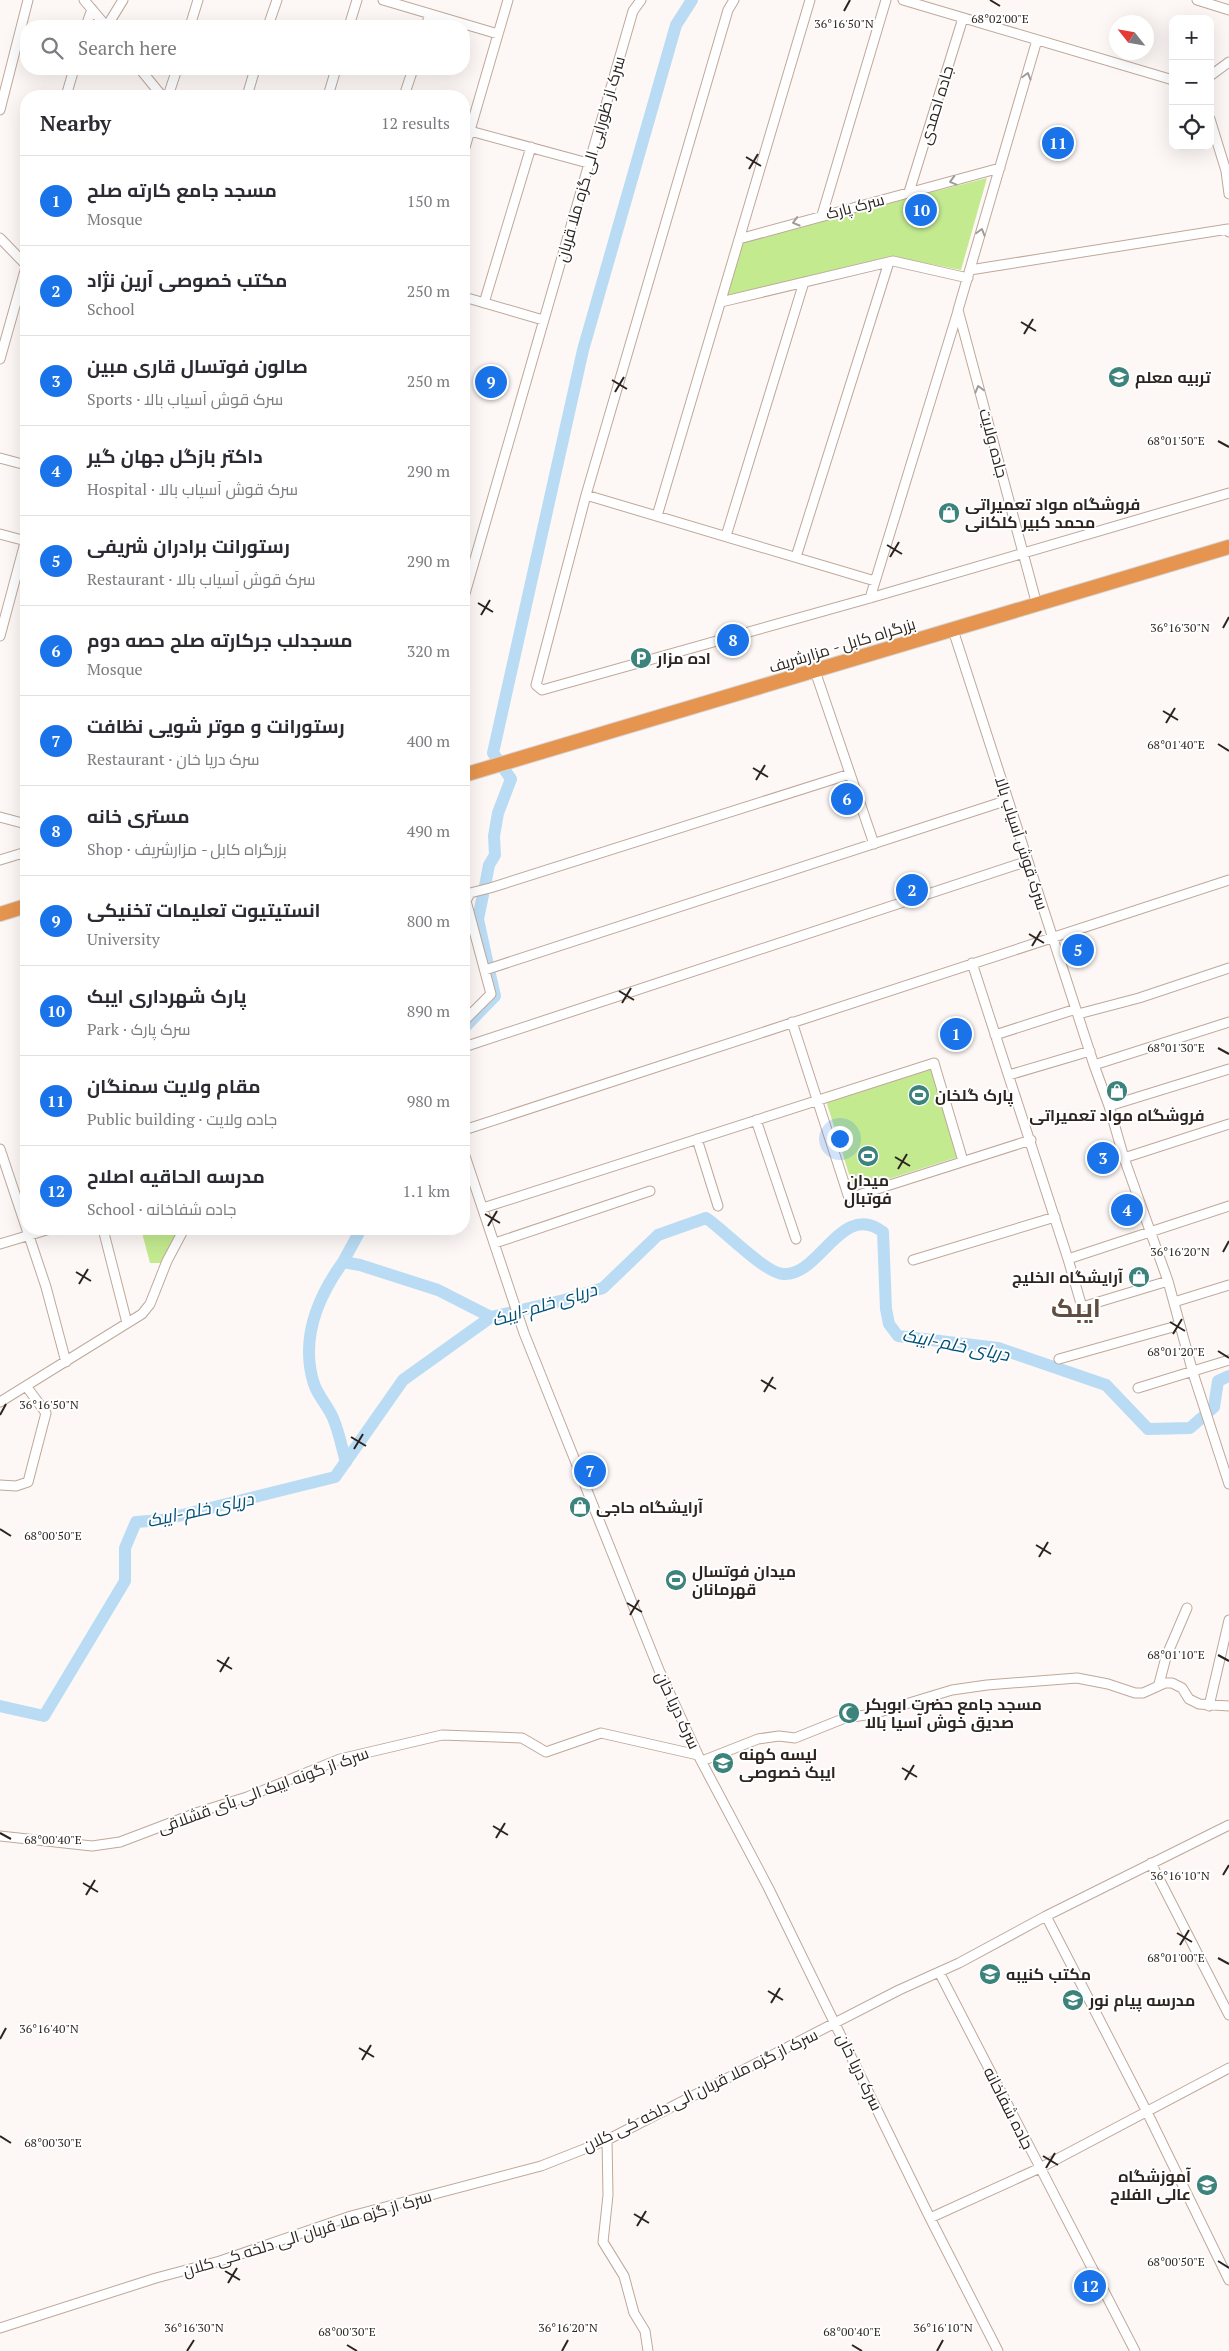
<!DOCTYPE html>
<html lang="en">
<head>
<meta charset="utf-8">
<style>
  body { margin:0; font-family:"PT Serif",Cairo,serif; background:#f2f2f3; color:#2b2b33 }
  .controls { position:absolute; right:15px; top:15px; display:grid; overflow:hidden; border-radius:10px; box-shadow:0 5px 20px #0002 }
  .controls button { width:45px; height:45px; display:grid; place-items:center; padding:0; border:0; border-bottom:1px solid #e1e1e2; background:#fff; color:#2b2b33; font:25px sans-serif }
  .compass { position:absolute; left:1109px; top:15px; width:45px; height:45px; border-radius:50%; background:#fff; box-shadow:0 5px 20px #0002; rotate:301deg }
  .you { position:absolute; left:839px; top:1138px; width:18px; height:18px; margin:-12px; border:4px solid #fff; border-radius:50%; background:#1a73e8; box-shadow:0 0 0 8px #1a73e833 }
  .badge { display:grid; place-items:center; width:32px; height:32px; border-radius:50%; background:#1a73e8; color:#fff; font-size:16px; font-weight:700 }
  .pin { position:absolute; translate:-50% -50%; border:2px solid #fff; box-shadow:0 1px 5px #0006 }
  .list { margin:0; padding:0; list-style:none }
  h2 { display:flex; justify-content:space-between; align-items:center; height:65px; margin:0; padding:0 20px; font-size:21px }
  h2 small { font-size:16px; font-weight:400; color:#7c7c81 }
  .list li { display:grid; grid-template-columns:32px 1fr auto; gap:15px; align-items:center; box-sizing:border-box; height:90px; padding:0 20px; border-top:1px solid #e1e1e2 }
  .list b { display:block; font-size:19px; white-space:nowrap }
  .list p { margin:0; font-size:16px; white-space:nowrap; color:#7c7c81 }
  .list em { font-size:16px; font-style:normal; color:#7c7c81 }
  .icon { flex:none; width:28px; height:28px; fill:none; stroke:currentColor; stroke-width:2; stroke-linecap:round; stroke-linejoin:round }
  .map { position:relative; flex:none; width:1229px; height:2351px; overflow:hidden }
  .search { position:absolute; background:#fff; box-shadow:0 5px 20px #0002; left:20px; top:20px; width:450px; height:55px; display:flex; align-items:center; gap:12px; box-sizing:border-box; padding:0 18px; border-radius:20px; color:#7c7c81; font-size:19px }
  .panel { position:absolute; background:#fff; box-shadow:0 5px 20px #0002; left:20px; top:90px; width:450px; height:1145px; border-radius:20px }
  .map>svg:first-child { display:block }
  .green { fill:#c3ea8f }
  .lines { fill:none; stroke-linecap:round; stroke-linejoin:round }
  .river { stroke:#b9dcf4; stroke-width:12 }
  .minor-casing { stroke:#bfa89a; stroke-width:11 }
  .highway-casing { stroke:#d5d3d2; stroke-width:16 }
  .minor { stroke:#fff; stroke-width:9 }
  .highway { stroke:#e59550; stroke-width:14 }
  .oneway { stroke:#a09c9a }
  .ticks { fill:none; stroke:#2d241f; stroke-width:2 }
  .labels { text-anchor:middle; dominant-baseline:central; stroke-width:4; stroke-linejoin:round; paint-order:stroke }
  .street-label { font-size:16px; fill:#2d241f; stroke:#fff }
  .poi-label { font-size:16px; font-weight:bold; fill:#2d241f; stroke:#fff; text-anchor:start }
  .water-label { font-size:18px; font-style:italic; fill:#005077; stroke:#fff }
  .town-label { font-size:26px; font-weight:bold; fill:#624e41; stroke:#fff }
  .ticks-label { font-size:12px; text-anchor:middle; fill:#2d241f; stroke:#fff; stroke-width:4; stroke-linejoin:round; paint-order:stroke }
</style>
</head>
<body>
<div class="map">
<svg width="1229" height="2351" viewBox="0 0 1229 2351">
  <rect width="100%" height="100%" fill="#fdf8f5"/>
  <!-- green -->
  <path class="green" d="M987,178L961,270L895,257L726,297L740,242Z
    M931,1068L958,1157L854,1190L826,1101Z
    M141,1229H181L161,1263H150Z"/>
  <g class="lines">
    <!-- river -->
    <path class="river" d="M485,886L489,865L495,855L494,836L498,813L511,779L493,753L583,350L676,25L692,0
      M483,895L478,919L488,965
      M464,1028L495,996L490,974
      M343,1262L361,1229
      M346,1462C342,1448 339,1432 333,1418C328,1406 318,1396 314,1384C300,1340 317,1298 343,1262L360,1265L438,1290L491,1317
      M0,1706L44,1716L125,1581V1548L136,1522L162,1520L335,1477L403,1380L491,1317L564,1300L603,1288L658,1235L706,1218C724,1230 765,1273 783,1274C820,1277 841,1200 883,1232L886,1309L889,1324L898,1336L998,1348L1106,1385L1148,1429L1190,1428L1214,1407L1218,1381L1229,1376"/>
    <!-- minor casing -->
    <g class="minor-casing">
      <path id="minor" d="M84,0L106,26
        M383,0L498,34
        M734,0L728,10L586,495L536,685L542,690L870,598L1229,493
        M903,0L1173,80
        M1197,0L1229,10
        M86,26L92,9
        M107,26L123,0
        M190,26L198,0
        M268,26L277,0
        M349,26L357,0
        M426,26L430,14
        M1037,40L958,310L1037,605
        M140,69L162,96
        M1210,76L1229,62
        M66,96L74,69
        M168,96L177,69
        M247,96L255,69
        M328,96L336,69
        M404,96L413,69
        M0,110L28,0
        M1210,119L1226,171L1229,194
        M470,131L588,163
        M464,151L508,0
        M909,192L963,18
        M822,215L886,0
        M0,238L26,265
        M739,239L1000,168
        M970,270L1228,229L1229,232
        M464,297L543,320
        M721,302L893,261L968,278
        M484,303L531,147
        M0,359L26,267
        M0,458L26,465
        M586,495L875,581
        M657,516L810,0
        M0,534L26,541
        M726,536L804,282
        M796,557L889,262
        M464,597L633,11L641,0
        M870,598L958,311
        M953,630L1094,1065L1109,1106L1124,1158L1168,1281L1193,1373L1229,1484
        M0,636L26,539
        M815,671L874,844
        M0,817L26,824
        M26,847V872
        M0,860L26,852
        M972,963L1068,1259
        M485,970L1008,800
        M1078,1014L1139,998L1229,968
        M464,1021L491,994L466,901L470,893L490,888L850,774
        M792,1022L849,1198L1031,1140
        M995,1035L1076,1009
        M464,1047L1028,861
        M1094,1065L1229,1022
        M1009,1075L1090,1051
        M1109,1106L1229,1069
        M756,1120L796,1239
        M464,1130L1229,880
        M697,1139L718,1206
        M0,1149L46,1287L66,1362
        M464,1153L524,1333L659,1670L698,1755L768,1887L930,2218L998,2351
        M1124,1158L1229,1124
        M483,1208L934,1063L963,1161
        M103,1229L127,1323
        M495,1243L650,1191
        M0,1244L50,1229
        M913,1260L1055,1217
        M1168,1281L1082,1307L1068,1259L1229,1206
        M1174,1302L1229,1285
        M1059,1359L1180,1325
        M1138,1388L1229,1360
        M0,1402L142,1314L150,1304L167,1261L184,1229
        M0,1485L16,1486L28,1482L46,1413L26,1386
        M1159,1684L1166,1657L1187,1608
        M1209,1706L1229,1620
        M702,1761L758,1739L779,1736L795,1738L845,1718L873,1714L952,1690L987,1685L1077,1678L1108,1684L1135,1693H1143L1165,1683H1172L1182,1688L1189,1699L1199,1704L1229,1706
        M0,1836L92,1846L120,1842L199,1812L247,1797L340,1759L442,1735L522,1738L546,1752L601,1733L698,1755
        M1151,1863L1229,2015
        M1046,1916L1147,2112L1229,2280
        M939,1972L1135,2351
        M607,2140L608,2195L603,2242L624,2276L634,2313L645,2331L648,2351
        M930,2218L1040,2168L1229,2068
        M0,2328L156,2278L220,2261L351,2216L541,2166L607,2140L899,1990L959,1963L1046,1916L1229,1825"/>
    </g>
    <!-- highway casing -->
    <g class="highway-casing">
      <path id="highway" d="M464,775L1229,547
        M0,914L26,906"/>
    </g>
    <!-- minor -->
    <use href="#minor" class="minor"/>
    <!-- highway -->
    <use href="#highway" class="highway"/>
  </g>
  <!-- one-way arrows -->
  <defs><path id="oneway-chevron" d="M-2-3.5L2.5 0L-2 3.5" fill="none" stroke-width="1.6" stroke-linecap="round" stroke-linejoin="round" transform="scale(1.25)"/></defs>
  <g class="oneway">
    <use href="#oneway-chevron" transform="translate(1027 76) rotate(-74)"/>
    <use href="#oneway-chevron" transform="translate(953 181) rotate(165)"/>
    <use href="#oneway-chevron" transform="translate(796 222) rotate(164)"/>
    <use href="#oneway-chevron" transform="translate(981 232) rotate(-74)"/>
    <use href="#oneway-chevron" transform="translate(979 389) rotate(-105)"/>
  </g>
  <!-- ticks -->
  <path class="ticks" d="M990,0L1000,6M844,11L850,0M746,157L761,166M749,169L758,154M1021,322L1036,331M1024,334L1033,319M612,380L627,389M615,392L624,377M1218,441L1229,447M887,545L902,554M890,557L899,542M478,603L493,612M481,615L490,600M1223,628L1229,617M1163,711L1178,720M1166,723L1175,708M1218,744L1229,751M753,768L768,777M756,780L765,765M1029,934L1044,943M1032,946L1041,931M619,991L634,1000M622,1003L631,988M1218,1048L1229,1054M895,1157L910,1166M898,1169L907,1154M485,1214L500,1223M488,1226L497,1211M1223,1252L1229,1241M76,1272L91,1281M79,1284L88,1269M1170,1322L1185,1331M1173,1334L1182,1319M1218,1351L1229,1358M761,1380L776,1389M764,1392L773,1377M0,1415L6,1404M351,1437L366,1446M354,1449L363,1434M0,1529L11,1536M1036,1545L1051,1554M1039,1557L1048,1542M627,1603L642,1612M630,1615L639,1600M1218,1655L1229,1661M217,1660L232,1669M220,1672L229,1657M902,1768L917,1777M905,1780L914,1765M493,1826L508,1835M0,1833L11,1839M496,1838L505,1823M1223,1875L1229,1865M83,1883L98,1892M86,1895L95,1880M1177,1933L1192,1942M1180,1945L1189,1930M1218,1958L1229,1964M768,1991L783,2000M771,2003L780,1988M0,2039L6,2028M359,2048L374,2057M362,2060L371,2045M0,2136L11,2143M1043,2156L1058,2165M1046,2168L1055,2153M634,2214L649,2223M637,2226L646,2211M1218,2261L1229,2268M225,2271L240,2280M228,2283L237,2268M347,2345L357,2351M852,2345L862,2351M187,2351L194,2340M562,2351L568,2340M937,2351L943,2340"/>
  <!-- icons -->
  <defs>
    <g id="university-disc" transform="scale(1.125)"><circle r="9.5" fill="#3c837b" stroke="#fff"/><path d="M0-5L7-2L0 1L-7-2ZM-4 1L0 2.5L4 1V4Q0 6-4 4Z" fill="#fff"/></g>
    <g id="shop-disc" transform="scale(1.125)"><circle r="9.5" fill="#3c837b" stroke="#fff"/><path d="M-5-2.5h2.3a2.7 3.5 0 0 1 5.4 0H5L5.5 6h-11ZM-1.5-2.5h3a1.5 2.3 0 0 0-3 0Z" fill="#fff"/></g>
    <g id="parking-disc" transform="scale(1.125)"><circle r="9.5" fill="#3c837b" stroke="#fff"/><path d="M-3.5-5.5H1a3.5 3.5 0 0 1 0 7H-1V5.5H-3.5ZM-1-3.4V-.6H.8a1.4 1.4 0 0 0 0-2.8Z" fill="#fff"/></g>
    <g id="stadium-disc" transform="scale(1.125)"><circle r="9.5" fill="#3c837b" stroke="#fff"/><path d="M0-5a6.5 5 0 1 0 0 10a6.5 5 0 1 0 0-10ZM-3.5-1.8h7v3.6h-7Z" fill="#fff"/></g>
    <g id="mosque-disc" transform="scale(1.125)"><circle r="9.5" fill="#3c837b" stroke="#fff"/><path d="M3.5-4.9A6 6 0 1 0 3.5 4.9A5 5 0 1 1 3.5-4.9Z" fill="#fff"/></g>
    <g id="school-disc" transform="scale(1.125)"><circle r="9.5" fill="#3c837b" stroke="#fff"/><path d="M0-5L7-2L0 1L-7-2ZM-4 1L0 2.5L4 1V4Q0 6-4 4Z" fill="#fff"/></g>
  </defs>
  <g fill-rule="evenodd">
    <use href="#university-disc" x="1119" y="377"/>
    <use href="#shop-disc" x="949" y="513"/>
    <use href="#parking-disc" x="641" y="658"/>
    <use href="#shop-disc" x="1117" y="1091"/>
    <use href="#stadium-disc" x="919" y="1095"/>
    <use href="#stadium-disc" x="868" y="1156"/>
    <use href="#shop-disc" x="1139" y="1277"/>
    <use href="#shop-disc" x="580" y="1507"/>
    <use href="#stadium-disc" x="676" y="1580"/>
    <use href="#mosque-disc" x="849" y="1713"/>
    <use href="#school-disc" x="723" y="1763"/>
    <use href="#school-disc" x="990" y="1974"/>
    <use href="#school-disc" x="1073" y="2000"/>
    <use href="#school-disc" x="1207" y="2185"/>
  </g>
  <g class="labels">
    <!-- street labels -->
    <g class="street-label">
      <text transform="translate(936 105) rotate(-73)">جاده احمدی</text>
      <text transform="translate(590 159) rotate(-74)">سرک از ظورایی الی گزه ملا قربان</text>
      <text transform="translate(855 206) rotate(-15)">سرک پارک</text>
      <text transform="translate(994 443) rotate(75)">جاده ولایت</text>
      <text transform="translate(842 645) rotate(-17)">بزرگراه کابل - مزارشریف</text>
      <text transform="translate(1022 843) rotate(72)">سرک قوش آسیاب بالا</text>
      <text transform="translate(678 1710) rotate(65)">سرک دریا خان</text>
      <text transform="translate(263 1790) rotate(-20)">سرک از گونه ایبک الی بآی قشلاقی</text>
      <text transform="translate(860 2072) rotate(64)">سرک دریا خان</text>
      <text transform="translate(700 2090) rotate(-26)">سرک از گزه ملا قربان الی دلخه کی کلان</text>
      <text transform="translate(1009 2108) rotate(63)">جاده شفاخانه</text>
      <text transform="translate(307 2233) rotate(-17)">سرک از گزه ملا قربان الی دلخه کی کلان</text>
    </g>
    <!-- poi labels -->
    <g class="poi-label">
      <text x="1135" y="377">تربیه معلم</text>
      <text x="965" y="504">فروشگاه مواد تعمیراتی<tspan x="965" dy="18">محمد کبیر کلکانی</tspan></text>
      <text x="657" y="658">اده مزار</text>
      <text x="935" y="1095">پارک گلخان</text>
      <text x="1117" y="1115" text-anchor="middle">فروشگاه مواد تعمیراتی</text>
      <text x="868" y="1180" text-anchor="middle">میدان<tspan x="868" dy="18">فوتبال</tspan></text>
      <text x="1123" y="1277" text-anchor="end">آرایشگاه الخلیج</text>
      <text x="596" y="1507">آرایشگاه حاجی</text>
      <text x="692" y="1571">میدان فوتسال<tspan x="692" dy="18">قهرمانان</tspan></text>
      <text x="865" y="1704">مسجد جامع حضرت ابوبکر<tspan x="865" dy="18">صدیق خوش آسیا بالا</tspan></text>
      <text x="739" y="1754">لیسه کهنه<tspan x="739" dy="18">ایبک خصوصی</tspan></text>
      <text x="1006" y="1974">مکتب کنیبه</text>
      <text x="1089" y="2000">مدرسه پیام نور</text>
      <text x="1191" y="2176" text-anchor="end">آموزشگاه<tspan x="1191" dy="18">عالی الفلاح</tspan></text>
    </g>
    <!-- water labels -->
    <g class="water-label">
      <text transform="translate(544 1304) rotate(-17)">دریای خلم-ایبک</text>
      <text transform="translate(956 1344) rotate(11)">دریای خلم-ایبک</text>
      <text transform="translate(200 1509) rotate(-12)">دریای خلم-ایبک</text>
    </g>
    <!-- town labels -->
    <g class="town-label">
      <text x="1076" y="1307">ایبک</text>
    </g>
  </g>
  <g class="ticks-label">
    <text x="1000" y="23">68°02'00"E</text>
    <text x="844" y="28">36°16'50"N</text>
    <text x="1176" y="445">68°01'50"E</text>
    <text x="1180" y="632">36°16'30"N</text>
    <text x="1176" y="749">68°01'40"E</text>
    <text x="1176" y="1052">68°01'30"E</text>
    <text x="1180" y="1256">36°16'20"N</text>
    <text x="1176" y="1356">68°01'20"E</text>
    <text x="49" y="1409">36°16'50"N</text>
    <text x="53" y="1540">68°00'50"E</text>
    <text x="1176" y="1659">68°01'10"E</text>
    <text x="53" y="1844">68°00'40"E</text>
    <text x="1180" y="1880">36°16'10"N</text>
    <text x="1176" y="1962">68°01'00"E</text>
    <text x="49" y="2033">36°16'40"N</text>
    <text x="53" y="2147">68°00'30"E</text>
    <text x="1176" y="2266">68°00'50"E</text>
    <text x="194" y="2332">36°16'30"N</text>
    <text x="568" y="2332">36°16'20"N</text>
    <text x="943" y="2332">36°16'10"N</text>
    <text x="347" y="2336">68°00'30"E</text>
    <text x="852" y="2336">68°00'40"E</text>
  </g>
</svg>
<div class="controls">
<button>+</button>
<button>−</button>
<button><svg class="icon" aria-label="locate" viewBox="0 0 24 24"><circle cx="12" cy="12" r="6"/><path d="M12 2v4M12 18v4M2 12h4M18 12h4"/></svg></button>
</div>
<svg class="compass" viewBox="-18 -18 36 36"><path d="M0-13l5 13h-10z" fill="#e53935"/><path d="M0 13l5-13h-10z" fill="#7c7c81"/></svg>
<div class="you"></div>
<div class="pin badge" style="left:956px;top:1034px">1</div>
<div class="pin badge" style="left:912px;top:890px">2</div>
<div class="pin badge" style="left:1103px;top:1158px">3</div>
<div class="pin badge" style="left:1127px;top:1210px">4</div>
<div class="pin badge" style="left:1078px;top:950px">5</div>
<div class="pin badge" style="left:847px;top:799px">6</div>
<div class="pin badge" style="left:590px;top:1471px">7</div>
<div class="pin badge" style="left:733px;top:640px">8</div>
<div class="pin badge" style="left:491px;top:382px">9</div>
<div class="pin badge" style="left:921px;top:210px">10</div>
<div class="pin badge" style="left:1058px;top:143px">11</div>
<div class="pin badge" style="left:1090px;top:2286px">12</div>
<div class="search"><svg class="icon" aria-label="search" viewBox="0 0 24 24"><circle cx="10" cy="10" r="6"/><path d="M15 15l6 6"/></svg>Search here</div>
<section class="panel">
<h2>Nearby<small>12 results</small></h2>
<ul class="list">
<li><span class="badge">1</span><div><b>مسجد جامع کارته صلح</b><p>Mosque</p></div><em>150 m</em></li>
<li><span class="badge">2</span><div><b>مکتب خصوصی آرین نژاد</b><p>School</p></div><em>250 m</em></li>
<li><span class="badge">3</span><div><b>صالون فوتسال قاری مبین</b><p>Sports · سرک قوش آسیاب بالا</p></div><em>250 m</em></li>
<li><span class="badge">4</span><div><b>داکتر بازگل جهان گیر</b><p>Hospital · سرک قوش آسیاب بالا</p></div><em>290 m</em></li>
<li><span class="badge">5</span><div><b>رستورانت برادران شریفی</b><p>Restaurant · سرک قوش آسیاب بالا</p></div><em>290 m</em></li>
<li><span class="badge">6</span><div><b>مسجدلب جرکارته صلح حصه دوم</b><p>Mosque</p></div><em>320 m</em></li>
<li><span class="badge">7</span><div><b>رستورانت و موتر شویی نظافت</b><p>Restaurant · سرک دریا خان</p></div><em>400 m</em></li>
<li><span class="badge">8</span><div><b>مستری خانه</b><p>Shop · بزرگراه کابل - مزارشریف</p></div><em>490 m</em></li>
<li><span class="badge">9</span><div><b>انستیتیوت تعلیمات تخنیکی</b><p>University</p></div><em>800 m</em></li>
<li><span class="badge">10</span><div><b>پارک شهرداری ایبک</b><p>Park · سرک پارک</p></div><em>890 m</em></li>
<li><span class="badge">11</span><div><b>مقام ولایت سمنگان</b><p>Public building · جاده ولایت</p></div><em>980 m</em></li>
<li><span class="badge">12</span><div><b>مدرسه الحاقیه اصلاح</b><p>School · جاده شفاخانه</p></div><em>1.1 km</em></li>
</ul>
</section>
</div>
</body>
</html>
